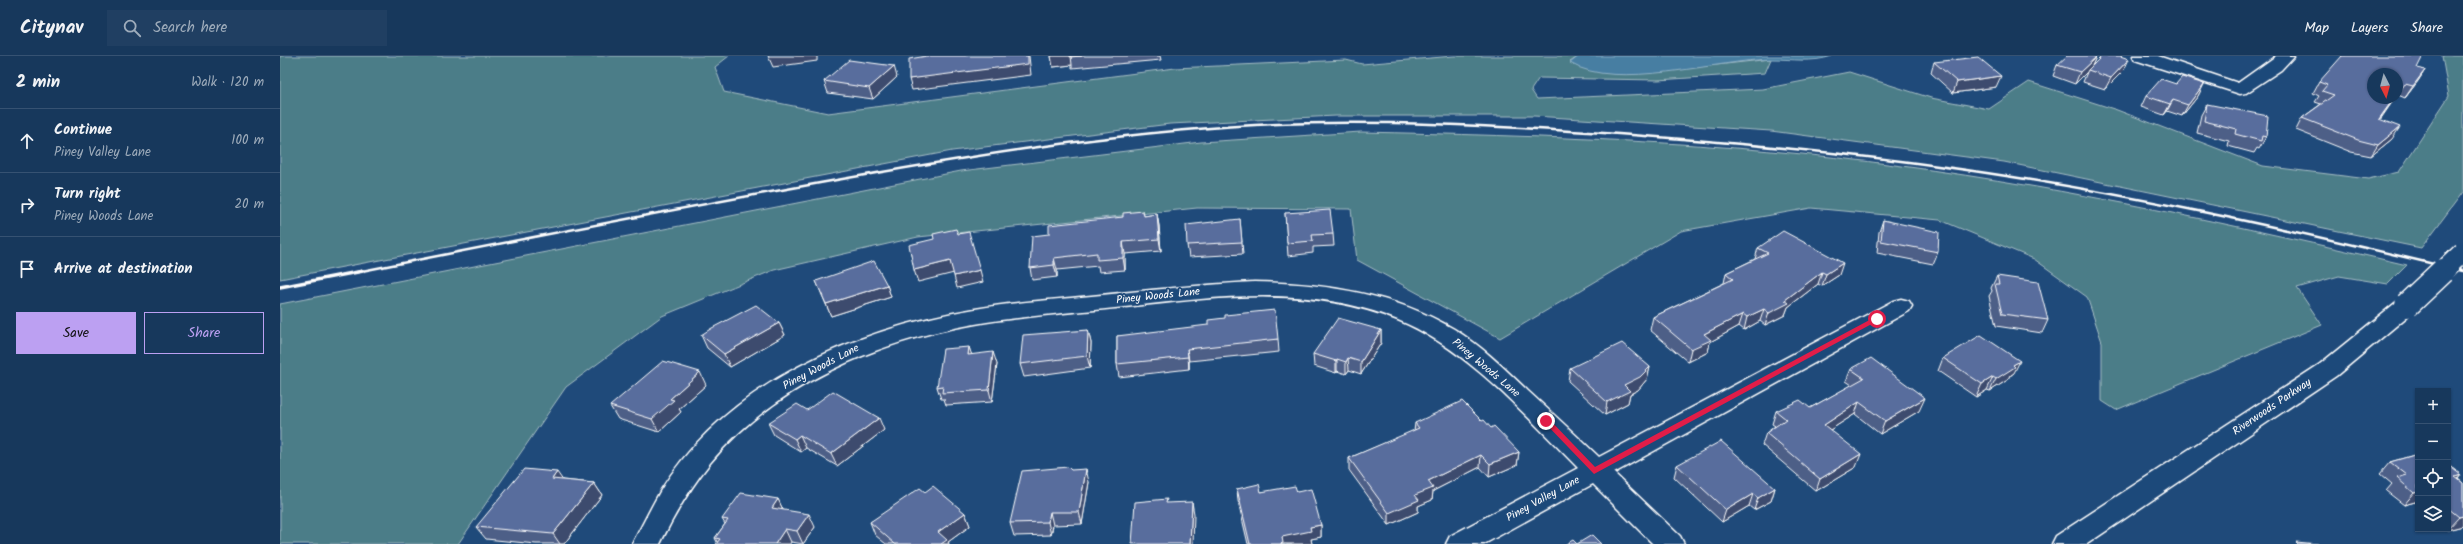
<!DOCTYPE html>
<html lang="en">
<head>
<meta charset="utf-8">
<style>
  body { margin:0; font-family:Kalam,sans-serif; background:#203f62; color:#f1f3f6 }
  .controls { position:absolute; right:12px; bottom:12px; display:grid; overflow:hidden; border-radius:0px; box-shadow:0 1px 3px #0004 }
  .controls button { width:36px; height:36px; display:grid; place-items:center; padding:0; border:0; border-bottom:1px solid #365272; background:#17385c; color:#f1f3f6; font:20px sans-serif }
  .compass { position:absolute; left:2087px; top:12px; width:36px; height:36px; border-radius:50%; background:#17385c; box-shadow:0 1px 3px #0004; rotate:174deg }
  .stop { position:absolute; width:12px; height:12px; margin:-9px; border:3px solid #e11d48; border-radius:50%; background:#fff }
  .stop.end { background:#e11d48; border-color:#fff; box-shadow:0 1px 4px #0008 }
  .list { margin:0; padding:0; list-style:none }
  h2 { display:flex; justify-content:space-between; align-items:center; height:52px; margin:0; padding:0 16px; font-size:17px }
  h2 small { font-size:13px; font-weight:400; color:#9eacbb }
  .list li { display:grid; grid-template-columns:26px 1fr auto; gap:12px; align-items:center; box-sizing:border-box; height:64px; padding:0 16px; border-top:1px solid #365272 }
  .list b { display:block; font-size:15px; white-space:nowrap }
  .list p { margin:0; font-size:13px; white-space:nowrap; color:#9eacbb }
  .list em { font-size:13px; font-style:normal; color:#9eacbb }
  .actions { display:flex; gap:8px; padding:12px 16px }
  .actions a { flex:1; padding:9px 0; border:1px solid #bca0f2; border-radius:0px; text-align:center; font-size:14px; color:#bca0f2 }
  .actions .main { background:#bca0f2; color:#111 }
  .icon { flex:none; width:22px; height:22px; fill:none; stroke:currentColor; stroke-width:2; stroke-linecap:round; stroke-linejoin:round }
  .map { position:relative; flex:none; width:2183px; height:488px; overflow:hidden }
  header { display:flex; align-items:center; gap:24px; box-sizing:border-box; height:56px; padding:0 20px; background:#17385c; border-bottom:1px solid #365272 }
  header strong { font-size:19px }
  nav { display:flex; gap:22px; margin-inline-start:auto; font-size:14px }
  .search { width:280px; height:36px; background:#203f62; display:flex; align-items:center; gap:10px; box-sizing:border-box; padding:0 14px; border-radius:0px; color:#9eacbb; font-size:15px }
  main { display:flex }
  aside { flex:1; background:#17385c }
  .map>svg:first-child { display:block }
  .green { fill:#4c7d88; stroke:#a6bec4 }
  .water { fill:#467ea2; stroke:#90b2c7 }
  .lines { fill:none; stroke-linecap:round; stroke-linejoin:round }
  .street-casing { stroke:#fff; stroke-width:3 }
  .street { fill:#1f4a7a; fill-rule:evenodd }
  .rail-far1 { stroke:#fff; stroke-width:2.5 }
  .rail { stroke:#fff; stroke-width:3.5 }
  .street-bridge-far1-casing { stroke:#fff; stroke-width:22; stroke-linecap:butt }
  .street-bridge-casing { stroke:#fff; stroke-width:27; stroke-linecap:butt }
  .street-bridge-far1 { stroke:#1f4a7a; stroke-width:19 }
  .street-bridge { stroke:#1f4a7a; stroke-width:24 }
  .wall { fill:#4d5e87; stroke:#fff }
  .shaded-wall { fill:#3e4c6e; stroke:#fff }
  .building { fill:#596d9d; stroke:#fff }
  .route { fill:#e11d48 }
  .labels { text-anchor:middle; dominant-baseline:central; stroke-width:3.5; stroke-linejoin:round; paint-order:stroke }
  .street-label { font-size:11px; fill:#fff; stroke:#1f4a7a }
</style>
</head>
<body>
<header>
<strong>Citynav</strong>
<div class="search"><svg class="icon" aria-label="search" viewBox="0 0 24 24"><circle cx="10" cy="10" r="6"/><path d="M15 15l6 6"/></svg>Search here</div>
<nav><a>Map</a><a>Layers</a><a>Share</a></nav>
</header>
<main>
<aside>
<h2>2 min<small>Walk · 120 m</small></h2>
<ul class="list">
<li><svg class="icon" aria-label="ahead" viewBox="0 0 24 24"><path d="M12 20V5M6 11l6-6 6 6"/></svg><div><b>Continue</b><p>Piney Valley Lane</p></div><em>100 m</em></li>
<li><svg class="icon" aria-label="right" viewBox="0 0 24 24"><path d="M7 20v-9h11M14 6l5 5-5 5"/></svg><div><b>Turn right</b><p>Piney Woods Lane</p></div><em>20 m</em></li>
<li><svg class="icon" aria-label="arrive" viewBox="0 0 24 24"><path d="M6 21V4h12l-3 4 3 4H6"/></svg><div><b>Arrive at destination</b></div></li>
</ul>
<div class="actions"><a class="main">Save</a><a>Share</a></div>
</aside>
<div class="map">
<svg width="2183" height="488" viewBox="0 0 2183 488">
  <rect width="100%" height="100%" fill="#1f4a7a"/>
  <filter id="ink" filterUnits="userSpaceOnUse"><feTurbulence type="fractalNoise" baseFrequency=".025" numOctaves="2"/><feDisplacementMap in="SourceGraphic" scale="8" xChannelSelector="R" yChannelSelector="G"/><feConvolveMatrix kernelMatrix="1 2 1 2 8 2 1 2 1" color-interpolation-filters="sRGB"/></filter>
  <g filter="url(#ink)">
    <!-- green -->
    <path class="green" d="M0,0H449L435,11L444,36L548,57L895,12L1066,4L1082,8L1174,0H1299L1290,6L1373,16L1491,3L1485,17L1378,24L1259,22L1251,34L1257,43L1483,33L1569,16L1651,42L1709,53L1749,26L1837,54L1983,110L2088,123L2119,116L2169,40L2162,0H2183V136L2141,192L1724,106L1491,75L1254,60H1056L890,68L672,95L0,223Z
      M1081,76C1261,80 1443,85 1622,110C1792,133 1959,170 2127,209L2108,228L2059,220L2017,232L2042,269L1836,354L1822,345V286L1807,241L1754,203L1660,164L1531,152L1401,175L1220,282L1077,204L1071,153L917,152L638,181L494,214L382,260L286,331L178,488H0V248L681,115L921,86Z"/>
    <!-- water -->
    <path class="water" d="M1299,0H1552C1532,7 1512,3 1492,3C1437,4 1336,35 1290,7Z"/>
    <g class="lines">
      <!-- street casing -->
      <g class="street-casing">
        <path id="street" d="M1853,0H1878L1958,27L1996,0H2014L2001,14L1966,37L1960,38L1855,4Z
          M974,226C1043,227 1113,237 1174,273C1202,290 1225,313 1248,335C1272,357 1296,379 1319,401L1613,245L1621,243L1629,245L1632,250L1629,255L1334,417L1400,480L1404,488H1373L1313,428L1204,488H1166L1170,480L1298,412C1246,360 1187,292 1118,264C1033,229 942,240 854,250C801,256 747,259 695,268C597,285 495,329 430,407C410,432 394,459 380,488H352C362,470 371,451 381,434C447,327 576,273 695,253C727,247 759,245 791,242C852,236 913,229 974,226Z
          M2127,242L2135,244L2138,249L2135,254L2056,320L1807,488H1772L1776,480L2040,308L2119,244Z"/>
      </g>
      <!-- street -->
      <use href="#street" class="street"/>
      <!-- rail-far1 -->
      <path class="rail-far1" d="M77,216C232,185 386,155 540,127C684,101 829,77 975,69C1096,63 1218,70 1339,78C1445,86 1552,95 1658,110C1835,134 2009,173 2183,215"/>
      <!-- rail -->
      <path class="rail" d="M0,231L83,215"/>
      <!-- street-bridge-far1 casing -->
      <g class="street-bridge-far1-casing">
        <path id="street-bridge-far1" d="M2162,216L2183,196"/>
      </g>
      <!-- street-bridge casing -->
      <g class="street-bridge-casing">
        <path id="street-bridge" d="M2127,249L2163,215"/>
      </g>
      <!-- street-bridge-far1 -->
      <use href="#street-bridge-far1" class="street-bridge-far1"/>
      <!-- street-bridge -->
      <use href="#street-bridge" class="street-bridge"/>
    </g>
    <!-- wall -->
    <path class="wall" d="M771,0H880L881,4L792,12V9L773,11Z
      M1816,1L1812,10L1844,14L1825,33L1803,26L1807,16L1795,28L1773,20L1777,9Z
      M1654,6L1716,31L1673,37L1651,17Z
      M2137,12L2145,14L2138,25L2125,42L2118,39L2117,40V18L2093,42H2115L2100,64L2112,83L2091,100L2071,96L2016,74L2022,62L2041,48L2035,46L2039,40L2033,37L2039,26Z
      M617,21L593,43L548,37L544,25Z
      M1896,28H1924L1918,40L1902,60L1887,55L1884,59L1861,51L1866,40Z
      M1927,48L1986,81L1979,93L1977,92L1974,97L1948,90L1949,85L1917,77L1921,59Z
      M863,155L864,160L877,158L879,170L881,195L845,198V214L819,216L818,210L777,214V221L752,224L750,212L769,178L843,161Z
      M1005,157L1053,178L1054,190L1033,191V197L1008,200Z
      M960,163L963,198L909,201L907,189Z
      M1603,164L1658,196L1653,208L1597,197L1599,176Z
      M1478,192L1559,219L1542,230L1538,228L1508,251L1505,259L1485,269L1480,265L1464,274L1459,270L1430,286L1428,296L1408,306L1370,274L1373,261L1444,227L1446,217L1475,203Z
      M1717,220L1768,264L1762,277L1716,270L1709,240L1712,235L1711,232Z
      M536,225L607,229L611,241L551,260Z
      M499,267L505,279L450,311L427,292L421,279Z
      M808,274L811,287L810,312L744,321L740,308Z
      M1101,274V287L1081,318L1069,314L1066,318L1057,315L1056,317L1034,310L1033,298Z
      M837,280L998,283L999,296L909,305V313L839,321L837,308Z
      M689,291L691,298L717,308L712,346L666,349L664,343H661L657,331Z
      M1663,302L1734,317L1731,319L1729,323L1710,335L1707,334L1696,341L1658,315Z
      M1370,311L1367,323L1358,334L1350,338L1348,347L1325,359L1288,325L1290,312Z
      M1571,313L1639,355L1600,378L1575,358L1550,374L1576,411L1536,435L1482,389L1486,377L1495,370L1492,368L1496,355L1530,352L1572,329L1566,325Z
      M426,329L399,353L401,356L379,376L338,363L330,350Z
      M527,354L604,374L557,410L526,392L521,396L494,379L488,367Z
      M1202,365L1211,372L1239,396L1237,409L1209,421L1200,411L1153,435L1152,444L1138,450V456L1109,469L1069,414V402L1134,375L1135,367Z
      M2138,398V449L2135,446L2124,449L2106,435L2112,428L2100,418L2110,406Z
      M1397,409L1495,432L1491,445L1474,454L1469,450L1442,466L1394,421Z
      M2168,409L2181,419L2178,423L2183,427V470L2167,474L2166,473H2168Z
      M791,414L809,426L802,468L773,469L771,479L734,480L730,467Z
      M282,424L314,427L322,439L284,488H256L206,483L196,471Z
      M957,433L981,436H1017L1041,469V481L1031,483L1032,488H968L958,445Z
      M645,436L685,457L690,470L668,486L669,488H606L595,479L590,466Z
      M498,443L503,454L535,471L523,488L511,486H437L435,482L445,468L442,463Z"/>
    <!-- shaded-wall -->
    <path class="shaded-wall" d="M488,0H537V5L493,11Z
      M748,0H749L751,19L632,34L629,23Z
      M771,0H791L792,9L773,11Z
      M1816,1L1811,12L1808,14L1807,16L1795,28L1800,16Z
      M1849,3L1844,14L1825,33L1831,22Z
      M614,10L617,21L593,43L589,32Z
      M2145,14L2138,25L2125,42L2133,30Z
      M1721,20L1716,31L1673,37L1677,26Z
      M1924,28L1918,40L1902,60L1908,49Z
      M2114,42H2115L2091,75L2099,63Z
      M1893,44L1887,55L1884,59L1890,48Z
      M2120,71L2112,83L2091,100L2098,89Z
      M877,158L879,170L881,195L879,183Z
      M843,186L845,198V214L843,202Z
      M774,202L777,214V221L774,209Z
      M670,205L674,217L638,226L634,214Z
      M1563,207L1559,219L1542,230L1546,218Z
      M700,214L703,226L677,232L674,220Z
      M1542,216L1538,228L1508,251L1505,259L1485,269L1489,257L1505,244Z
      M607,229L611,241L551,260L546,248Z
      M1484,253L1480,265L1464,274L1467,261Z
      M1463,258L1459,270L1430,286L1428,296L1408,306L1411,293L1424,278Z
      M499,267L505,279L450,311L444,298Z
      M808,274L811,287L810,312L807,300Z
      M1101,274V287L1081,318V306Z
      M689,291L693,303L688,299Z
      M907,293L909,305V313L908,301Z
      M713,296L717,308L712,346L709,334Z
      M1068,302L1069,314L1066,318V306Z
      M1057,303V315L1056,317V305Z
      M1740,305L1734,317L1731,319L1729,323L1710,335L1716,323L1733,309Z
      M1370,311L1367,323L1358,334L1350,338L1348,347L1325,359L1327,346L1344,329Z
      M420,316L426,329L399,353L401,356L379,376L372,363L390,343Z
      M1713,321L1707,334L1696,341L1702,328Z
      M1645,342L1639,355L1600,378L1605,365Z
      M1579,346L1575,358L1539,381L1544,369Z
      M599,362L604,374L557,410L551,398Z
      M520,379L526,392L521,396L515,383Z
      M1239,396L1237,409L1209,421L1210,408Z
      M1581,398L1576,411L1536,435L1540,423Z
      M1201,399L1200,411L1153,435L1152,444L1138,450V456L1109,469V457L1135,439L1148,425Z
      M806,413L809,426L802,468L799,456Z
      M277,416L286,429L272,423Z
      M2181,419L2170,432L2175,421Z
      M314,427L322,439L284,488H280L273,478Z
      M1495,432L1491,445L1474,454L1478,442Z
      M2138,436V443L2135,446L2124,449L2134,437Z
      M1473,438L1469,450L1442,466L1446,454Z
      M498,443L504,456L492,452Z
      M912,446L914,458L913,488H910Z
      M770,456L773,469L771,479L768,466Z
      M685,457L690,470L668,486L669,488H661L658,476Z
      M529,458L535,471L523,488L517,475Z
      M2183,460V470L2167,474L2179,461Z
      M1041,469V481L1031,483L1032,488H1000L1002,481L1030,471Z
      M505,473L511,486L510,488H495Z"/>
    <!-- building -->
    <path class="building" d="M647,0H748V8L629,23V3Z
      M790,0H802L790,1Z
      M1787,0H1812L1816,1L1800,16L1777,9Z
      M1822,0H1840L1849,3L1831,22L1808,14Z
      M2062,0H2143L2137,12L2145,14L2133,30L2125,28L2117,39V18H2093V42H2114L2099,63L2120,71L2098,89L2078,84L2022,62L2054,39L2042,35L2047,29L2039,26Z
      M1698,1L1721,20L1677,26L1654,6Z
      M569,4L614,10L589,32L544,25Z
      M1902,21L1924,28L1908,49L1893,44L1890,48L1866,40L1881,23L1896,28Z
      M1927,48L1988,60L1986,81L1982,80L1981,85L1955,78L1956,73L1924,65Z
      M1050,154L1053,178L1032,179L1033,185L1007,187L1005,157Z
      M863,155L864,160L877,158L879,183L843,186V202L817,204V197L774,202V209L750,212L752,180L769,178V169L843,161V157Z
      M960,163L962,186L907,189L906,169Z
      M1603,164L1659,176L1658,196L1601,185Z
      M676,173L678,178L689,176L700,214L674,220L670,205L634,214L629,189L654,183L653,178Z
      M1503,175L1563,207L1546,218L1542,216L1505,244L1509,247L1489,257L1484,253L1467,261L1463,258L1424,278L1431,284L1411,293L1373,261L1453,223L1446,217L1488,197L1478,192Z
      M594,205L607,229L546,248L536,225Z
      M1717,220L1758,226L1768,264L1722,258L1715,228H1719Z
      M476,249L499,267L444,298L421,279L432,272Z
      M995,254L998,283L907,293L908,301L837,308V280L928,269V264L945,262V259Z
      M1058,262L1101,274L1081,306L1068,302L1066,306L1057,303L1056,305L1033,298Z
      M808,274L807,300L740,308L743,279Z
      M1701,279L1740,305L1733,309L1735,311L1716,323L1713,321L1702,328L1663,302Z
      M1342,287L1370,311L1360,321L1344,329L1350,335L1327,346L1290,312Z
      M689,291L688,299L713,296L709,334L662,337L663,330L657,331L663,293Z
      M1591,302L1645,342L1605,365L1579,346L1544,369L1581,398L1540,423L1486,377L1506,363L1496,355L1520,344L1530,352L1584,322L1571,313Z
      M383,305L420,316L390,343L394,344L372,363L330,350Z
      M553,335L599,362L551,398L520,379L515,383L488,367L517,348L527,354Z
      M1182,345L1202,365L1204,364L1211,372L1214,370L1239,396L1210,408L1201,399L1148,425L1153,432L1135,439L1139,444L1109,457L1069,402L1139,372L1135,367Z
      M1441,385L1495,432L1478,442L1473,438L1446,454L1397,409Z
      M2138,398V436L2134,437L2117,422L2127,419L2110,406Z
      M2168,409L2181,419L2175,421L2183,427V460L2179,461L2168,452Z
      M788,411L791,414L806,413L799,456H770L768,466L730,467L742,415Z
      M244,413L277,416L272,423L314,427L273,478L196,471Z
      M979,428L981,436L1015,430L1017,436L1031,433L1041,469L1030,471L1031,475L1002,481L1003,487L1000,488H970L957,433Z
      M653,430L685,457L658,476L667,484L661,488H615L590,466L640,432L645,436Z
      M461,437L498,443L492,452L529,458L517,475L505,473L495,488H436L440,483L435,482L448,464L442,463Z
      M887,443L886,447L912,446L910,488H852L855,446Z
      M1312,479L1321,488H1286L1293,484L1297,488Z
      M2016,486L2038,488H2018Z"/>
  </g>
  <!-- route -->
  <path class="route" d="M1597,260L1599,264L1314,418L1263,365L1269,363L1315,411Z"/>
  <g class="labels">
    <!-- street labels -->
    <g class="street-label">
      <text transform="translate(878 240) rotate(-6)">Piney Woods Lane</text>
      <text transform="translate(541 311) rotate(-28)">Piney Woods Lane</text>
      <text transform="translate(1206 312) rotate(40)">Piney Woods Lane</text>
      <text transform="translate(1992 351) rotate(-34)">Riverwoods Parkway</text>
      <text transform="translate(1263 443) rotate(-29)">Piney Valley Lane</text>
    </g>
  </g>
</svg>
<div class="controls">
<button>+</button>
<button>−</button>
<button><svg class="icon" aria-label="locate" viewBox="0 0 24 24"><circle cx="12" cy="12" r="6"/><path d="M12 2v4M12 18v4M2 12h4M18 12h4"/></svg></button>
<button><svg class="icon" aria-label="layers" viewBox="0 0 24 24"><path d="M12 4l9 5-9 5-9-5zM3 14l9 5 9-5"/></svg></button>
</div>
<svg class="compass" viewBox="-18 -18 36 36"><path d="M0-13l5 13h-10z" fill="#e53935"/><path d="M0 13l5-13h-10z" fill="#9eacbb"/></svg>
<div class="stop" style="left:1597px;top:263px"></div>
<div class="stop end" style="left:1266px;top:365px"></div>
</div>
</main>
</body>
</html>
